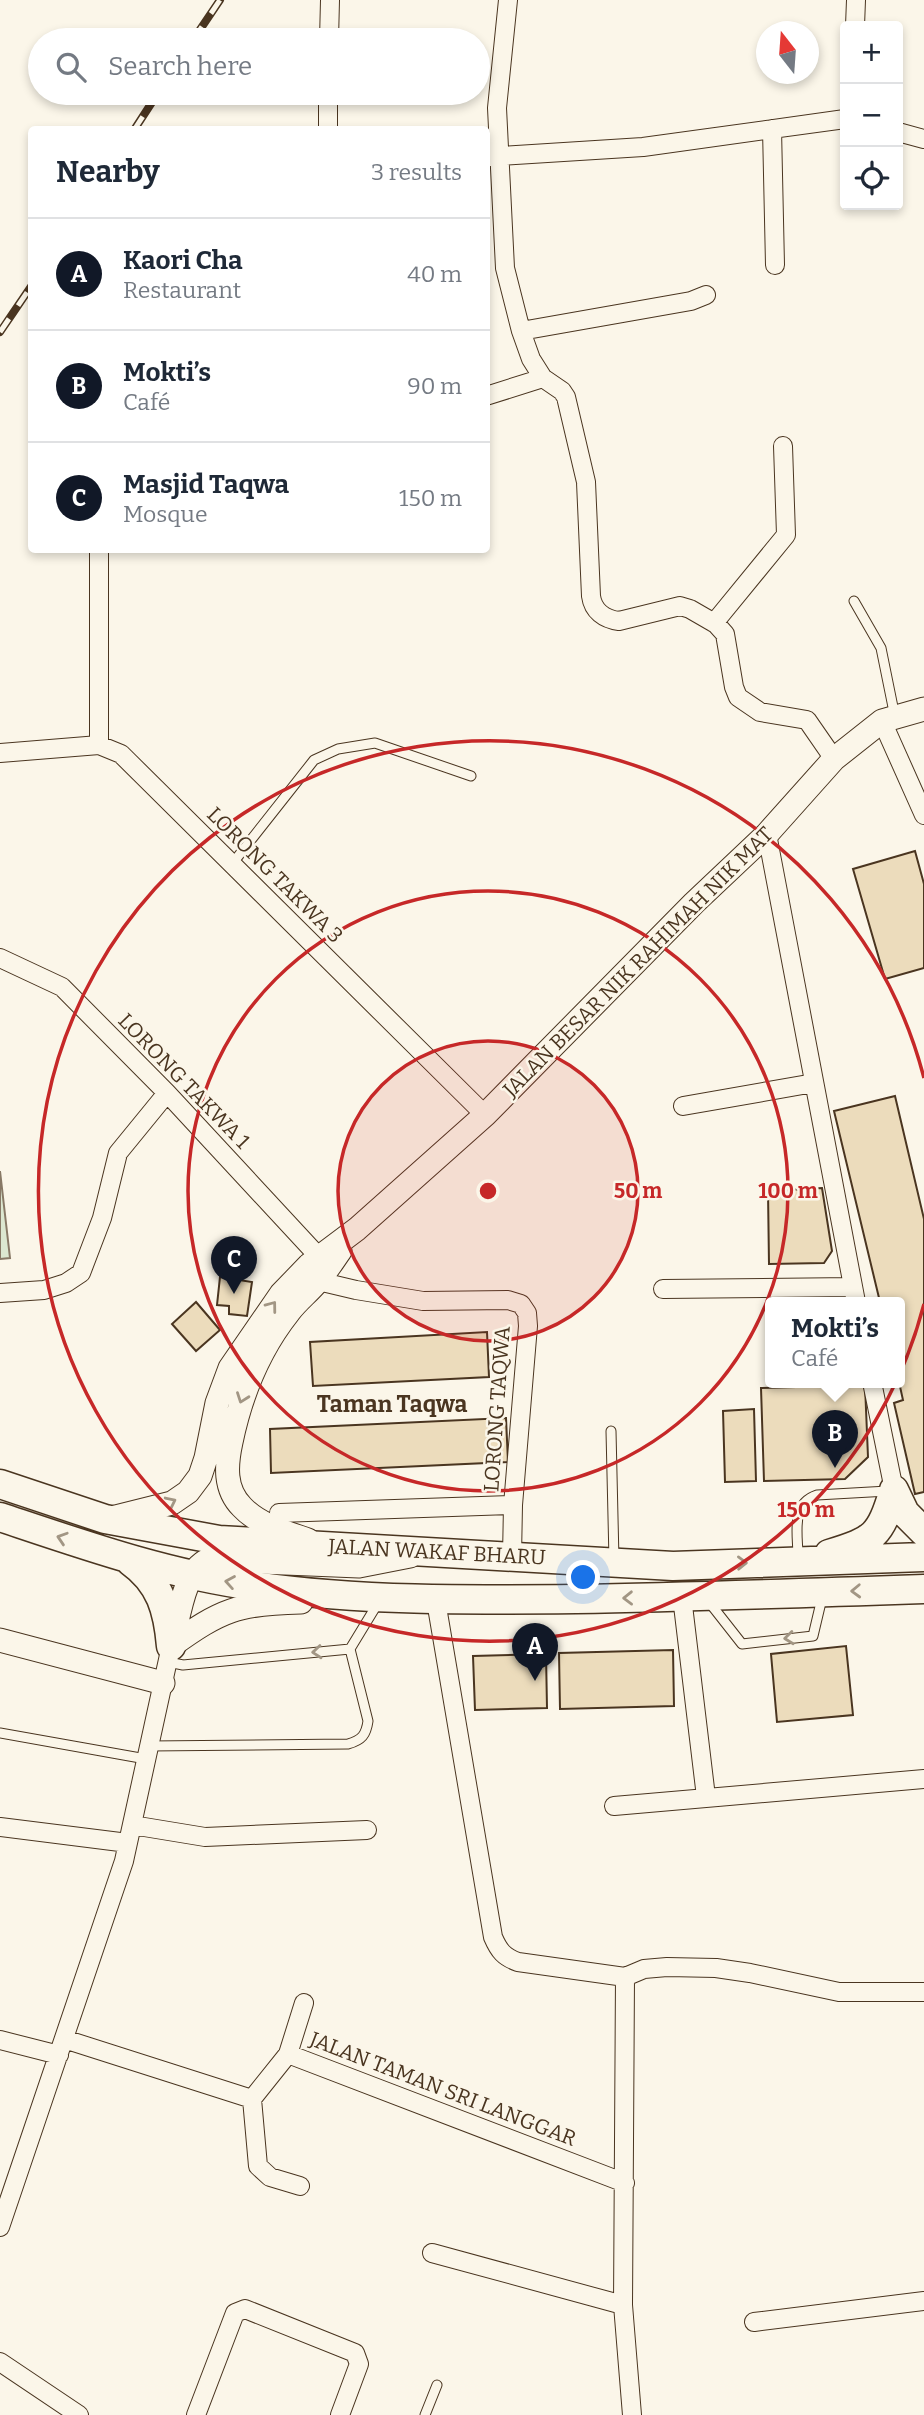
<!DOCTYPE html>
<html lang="en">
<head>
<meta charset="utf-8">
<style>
  body { margin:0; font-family:Bitter,serif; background:#f6f6f7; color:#1f2937 }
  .controls { position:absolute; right:21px; top:21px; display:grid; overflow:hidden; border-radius:7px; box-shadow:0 4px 10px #0003 }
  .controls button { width:63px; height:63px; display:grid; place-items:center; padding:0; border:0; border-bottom:2px solid #e0e1e3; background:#fff; color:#1f2937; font:35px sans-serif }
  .compass { position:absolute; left:756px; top:21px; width:63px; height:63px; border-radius:50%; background:#fff; box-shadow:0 4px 10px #0003; rotate:343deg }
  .you { position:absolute; left:584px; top:1578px; width:24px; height:24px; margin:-18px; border:5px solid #fff; border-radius:50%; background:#1a73e8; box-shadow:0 0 0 10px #1a73e833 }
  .badge { display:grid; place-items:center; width:46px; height:46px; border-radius:50%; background:#111827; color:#fff; font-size:23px; font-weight:700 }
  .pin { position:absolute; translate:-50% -58px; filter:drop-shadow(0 2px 4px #0008) }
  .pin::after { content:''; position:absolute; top:37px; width:24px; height:21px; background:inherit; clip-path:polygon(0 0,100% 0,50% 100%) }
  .popup { position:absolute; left:765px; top:1297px; width:140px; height:91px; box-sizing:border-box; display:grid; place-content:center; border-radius:7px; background:#fff; filter:drop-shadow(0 2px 5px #0005); font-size:23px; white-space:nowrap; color:#747a83 }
  .popup b { font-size:26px; color:#1f2937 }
  .popup::after { content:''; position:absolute; left:50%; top:100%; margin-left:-14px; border:14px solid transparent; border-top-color:#fff }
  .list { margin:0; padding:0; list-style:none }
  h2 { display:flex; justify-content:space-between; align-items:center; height:91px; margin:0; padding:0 28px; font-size:30px }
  h2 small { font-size:23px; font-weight:400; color:#747a83 }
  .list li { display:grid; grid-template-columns:46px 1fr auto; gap:21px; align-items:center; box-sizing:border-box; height:112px; padding:0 28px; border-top:2px solid #e0e1e3 }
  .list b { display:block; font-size:26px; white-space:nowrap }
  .list p { margin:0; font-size:23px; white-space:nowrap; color:#747a83 }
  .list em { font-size:23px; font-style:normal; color:#747a83 }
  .icon { flex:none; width:38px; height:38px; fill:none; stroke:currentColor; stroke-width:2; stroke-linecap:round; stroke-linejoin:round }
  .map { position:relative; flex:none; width:924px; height:2415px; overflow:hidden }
  .search { position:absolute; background:#fff; box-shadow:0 4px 10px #0003; left:28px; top:28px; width:462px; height:77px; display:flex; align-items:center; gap:18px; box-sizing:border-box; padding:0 24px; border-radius:38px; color:#747a83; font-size:26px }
  .panel { position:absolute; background:#fff; box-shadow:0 4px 10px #0003; left:28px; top:126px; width:462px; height:427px; border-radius:7px }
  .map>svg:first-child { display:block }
  .green { fill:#dce7d0; stroke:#887966; stroke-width:2 }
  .building { fill:#ecdcbc; stroke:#4a3520; stroke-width:2 }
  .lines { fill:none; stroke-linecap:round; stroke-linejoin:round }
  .service-casing { stroke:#4a3520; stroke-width:11 }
  .minor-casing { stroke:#4a3520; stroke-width:20 }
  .tertiary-casing { stroke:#4a3520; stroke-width:25 }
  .primary-casing { stroke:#4a3520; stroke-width:31 }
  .service { stroke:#fbf6e9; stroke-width:9 }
  .minor { stroke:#fbf6e9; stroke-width:18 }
  .tertiary { stroke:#fbf6e9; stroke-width:23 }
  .primary { stroke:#fbf6e9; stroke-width:28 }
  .rail-casing { stroke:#4a3520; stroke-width:8 }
  .rail { stroke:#fbf6e9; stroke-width:5; stroke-dasharray:16; stroke-linecap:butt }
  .oneway { stroke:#a29684 }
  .ring { fill:none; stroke:#c62828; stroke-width:3.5 }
  .labels { text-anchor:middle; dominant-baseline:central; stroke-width:5; stroke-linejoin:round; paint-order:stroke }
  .street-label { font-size:21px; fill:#4a3520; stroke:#fbf6e9 }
  .neighbourhood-label { font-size:23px; font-weight:bold; fill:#4a3520; stroke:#fbf6e9 }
  .centre { fill:#c62828; stroke:#fbf6e9; stroke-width:3.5 }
  .ring-label { font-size:21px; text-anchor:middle; font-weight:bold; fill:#c62828; stroke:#fbf6e9; stroke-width:5; stroke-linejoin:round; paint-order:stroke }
</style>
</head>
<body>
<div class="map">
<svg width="924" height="2415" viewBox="0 0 924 2415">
  <rect width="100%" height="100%" fill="#fbf6e9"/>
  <!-- green -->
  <path class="green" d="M0,1171L10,1258L0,1259Z"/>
  <!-- building -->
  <path class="building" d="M915,851L924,884V968L885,979L853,869Z
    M895,1096L924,1219V1492L915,1494L894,1403L903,1400L899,1382L900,1302H880L834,1111Z
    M822,1188L832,1251L824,1263L769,1264L768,1191Z
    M220,1277L252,1282L247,1316L229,1314V1306L217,1305Z
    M196,1302L220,1330L196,1351L172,1324Z
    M487,1332L489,1377L313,1386L310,1342Z
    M865,1385L868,1457L845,1479L764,1481L761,1388Z
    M754,1409L756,1481L725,1482L723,1411Z
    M506,1418L508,1462L271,1473L270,1429Z
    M846,1646L853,1715L777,1722L771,1654Z
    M673,1650L674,1706L560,1709L559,1653Z
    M546,1654L547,1708L475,1710L473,1656Z"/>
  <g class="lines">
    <!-- service casing -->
    <g class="service-casing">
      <path id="service" d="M854,601L881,648L895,717
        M232,864L314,760L338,749L375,743L471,776
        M611,1431L614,1560
        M798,1557C798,1534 790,1504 817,1495L888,1491
        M709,1602L742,1644L813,1636L822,1598
        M168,1662L183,1665L350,1649L378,1603
        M0,1733L146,1759
        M149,1746L348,1744C362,1740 366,1735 368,1721L350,1649
        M425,2415L437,2385"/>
    </g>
    <!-- minor casing -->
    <g class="minor-casing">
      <path id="minor" d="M508,0L497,108L505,268L521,331L531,359L543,378
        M855,26L856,0
        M329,40L330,0
        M772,129L775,265
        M328,130V93
        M898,132L924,139
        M486,157L643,147L845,119
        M521,331L691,301L706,295
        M486,396L543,378L562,391L566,397L586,482L591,596C593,611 604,619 619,621L680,606L690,609L716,624L725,634L734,687L738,697L760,712L807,720L834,759
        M714,623L786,535L783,446
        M882,721L924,815
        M99,745V550
        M0,753L99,745L121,754L485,1115
        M767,834L856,1302
        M0,958L62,987L167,1093L319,1257
        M683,1106L814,1083
        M318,1281L356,1290L423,1301L508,1300L521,1304L527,1313L528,1326L513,1505L512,1556
        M663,1289L853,1287
        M0,1293L44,1290L66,1283L81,1273L102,1218L118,1153L167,1093
        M872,1382L894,1490
        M279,1513L513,1505
        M682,1597L706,1797
        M436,1601L493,1937C499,1951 504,1957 518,1962L625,1977L644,1969L667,1967L716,1968L750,1973L839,1992H924
        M614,1806L924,1779
        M132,1825L205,1837L367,1830
        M0,1827L128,1843
        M625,1977L623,2305L632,2415
        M64,2039L252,2099L288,2054L625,2183
        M0,2040L59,2055
        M288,2054L304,2003
        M252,2099L258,2166L270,2177L300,2186
        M0,2227L124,1861L171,1646
        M432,2253L623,2305
        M754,2322L924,2301
        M0,2362L79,2415
        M196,2415L235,2313L245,2309L355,2353L359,2364L340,2415"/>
    </g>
    <!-- tertiary casing -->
    <g class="tertiary-casing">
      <path id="tertiary" d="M112,1518L172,1503L188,1492L200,1476L206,1458L217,1403L230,1368L281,1294L309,1265L357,1229L485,1115L694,903L767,834L834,759L882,721L924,709
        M308,1540C285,1532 259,1525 242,1507C224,1489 226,1465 231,1442C241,1394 258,1351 289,1312C297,1301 309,1292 318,1281C326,1272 333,1261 340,1251
        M0,1640L163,1683
        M172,1643C179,1618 183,1571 208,1560L359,1566L410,1556
        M171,1646C221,1610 238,1603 301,1602"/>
    </g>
    <!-- primary casing -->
    <g class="primary-casing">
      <path id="primary" d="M0,1484L105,1519L219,1540L673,1566L924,1557
        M894,1490L905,1513L924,1532
        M0,1517C84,1545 166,1574 254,1586C361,1601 468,1600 576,1599C692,1597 808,1593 924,1589
        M829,1554C875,1540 880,1536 894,1490
        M130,1561C161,1583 168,1611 171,1646"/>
    </g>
    <!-- service -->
    <use href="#service" class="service"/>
    <!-- minor -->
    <use href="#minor" class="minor"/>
    <!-- tertiary -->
    <use href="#tertiary" class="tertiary"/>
    <!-- primary -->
    <use href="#primary" class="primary"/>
    <!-- rail casing -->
    <g class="rail-casing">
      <path id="rail" d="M193,40L220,0
        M134,130L158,93
        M0,332L32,285"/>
    </g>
    <!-- rail -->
    <use href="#rail" class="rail"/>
  </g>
  <!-- one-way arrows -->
  <defs><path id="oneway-chevron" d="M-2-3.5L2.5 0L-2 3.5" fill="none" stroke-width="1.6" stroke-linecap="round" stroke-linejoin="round" transform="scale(1.75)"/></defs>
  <g class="oneway">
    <use href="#oneway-chevron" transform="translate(272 1306) rotate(-53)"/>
    <use href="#oneway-chevron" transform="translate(242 1398) rotate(110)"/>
    <use href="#oneway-chevron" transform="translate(171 1502) rotate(-26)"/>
    <use href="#oneway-chevron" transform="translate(62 1538) rotate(-162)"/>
    <use href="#oneway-chevron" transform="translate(742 1563) rotate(-1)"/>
    <use href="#oneway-chevron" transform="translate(230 1582) rotate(-170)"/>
    <use href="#oneway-chevron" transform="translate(856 1591) rotate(178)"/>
    <use href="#oneway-chevron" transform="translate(628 1598) rotate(179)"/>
    <use href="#oneway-chevron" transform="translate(789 1638) rotate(174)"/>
    <use href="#oneway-chevron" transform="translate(317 1652) rotate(175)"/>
  </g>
  <!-- distance rings -->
  <circle cx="488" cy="1191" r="150" fill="#c62828" fill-opacity=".12"/>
  <g class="ring">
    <circle cx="488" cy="1191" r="150"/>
    <circle cx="488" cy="1191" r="300"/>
    <path d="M924 1304A450 450 0 1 1 924 1078"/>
  </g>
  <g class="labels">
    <!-- street labels -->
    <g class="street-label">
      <text transform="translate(275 875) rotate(45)">LORONG TAKWA 3</text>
      <text transform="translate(638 962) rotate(-45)">JALAN BESAR NIK RAHIMAH NIK MAT</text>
      <text transform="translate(184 1081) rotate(46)">LORONG TAKWA 1</text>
      <text transform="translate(497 1409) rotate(-86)">LORONG TAQWA</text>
      <text transform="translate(437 1552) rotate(3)">JALAN WAKAF BHARU</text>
      <text transform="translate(443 2089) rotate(21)">JALAN TAMAN SRI LANGGAR</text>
    </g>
    <!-- neighbourhood labels -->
    <g class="neighbourhood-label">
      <text x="392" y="1404">Taman Taqwa</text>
    </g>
  </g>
  <circle cx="488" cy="1191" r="10" class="centre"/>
  <g class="ring-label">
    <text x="638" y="1198">50 m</text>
    <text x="788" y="1198">100 m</text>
    <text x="806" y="1517">150 m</text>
  </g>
</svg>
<div class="controls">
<button>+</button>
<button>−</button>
<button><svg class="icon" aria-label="locate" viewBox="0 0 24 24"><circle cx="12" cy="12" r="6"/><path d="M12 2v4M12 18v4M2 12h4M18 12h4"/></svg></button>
</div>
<svg class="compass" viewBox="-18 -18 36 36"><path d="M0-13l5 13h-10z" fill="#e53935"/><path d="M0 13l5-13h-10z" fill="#747a83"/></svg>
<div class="you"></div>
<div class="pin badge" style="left:535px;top:1681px">A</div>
<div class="pin badge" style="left:835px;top:1468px">B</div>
<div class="popup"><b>Mokti’s</b>Café</div>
<div class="pin badge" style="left:234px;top:1294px">C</div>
<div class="search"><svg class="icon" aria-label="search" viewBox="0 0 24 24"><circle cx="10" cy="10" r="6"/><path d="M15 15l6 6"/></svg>Search here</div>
<section class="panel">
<h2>Nearby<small>3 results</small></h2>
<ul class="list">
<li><span class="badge">A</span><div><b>Kaori Cha</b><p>Restaurant</p></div><em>40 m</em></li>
<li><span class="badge">B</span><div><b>Mokti’s</b><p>Café</p></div><em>90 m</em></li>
<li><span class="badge">C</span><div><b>Masjid Taqwa</b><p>Mosque</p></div><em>150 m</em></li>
</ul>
</section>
</div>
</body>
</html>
